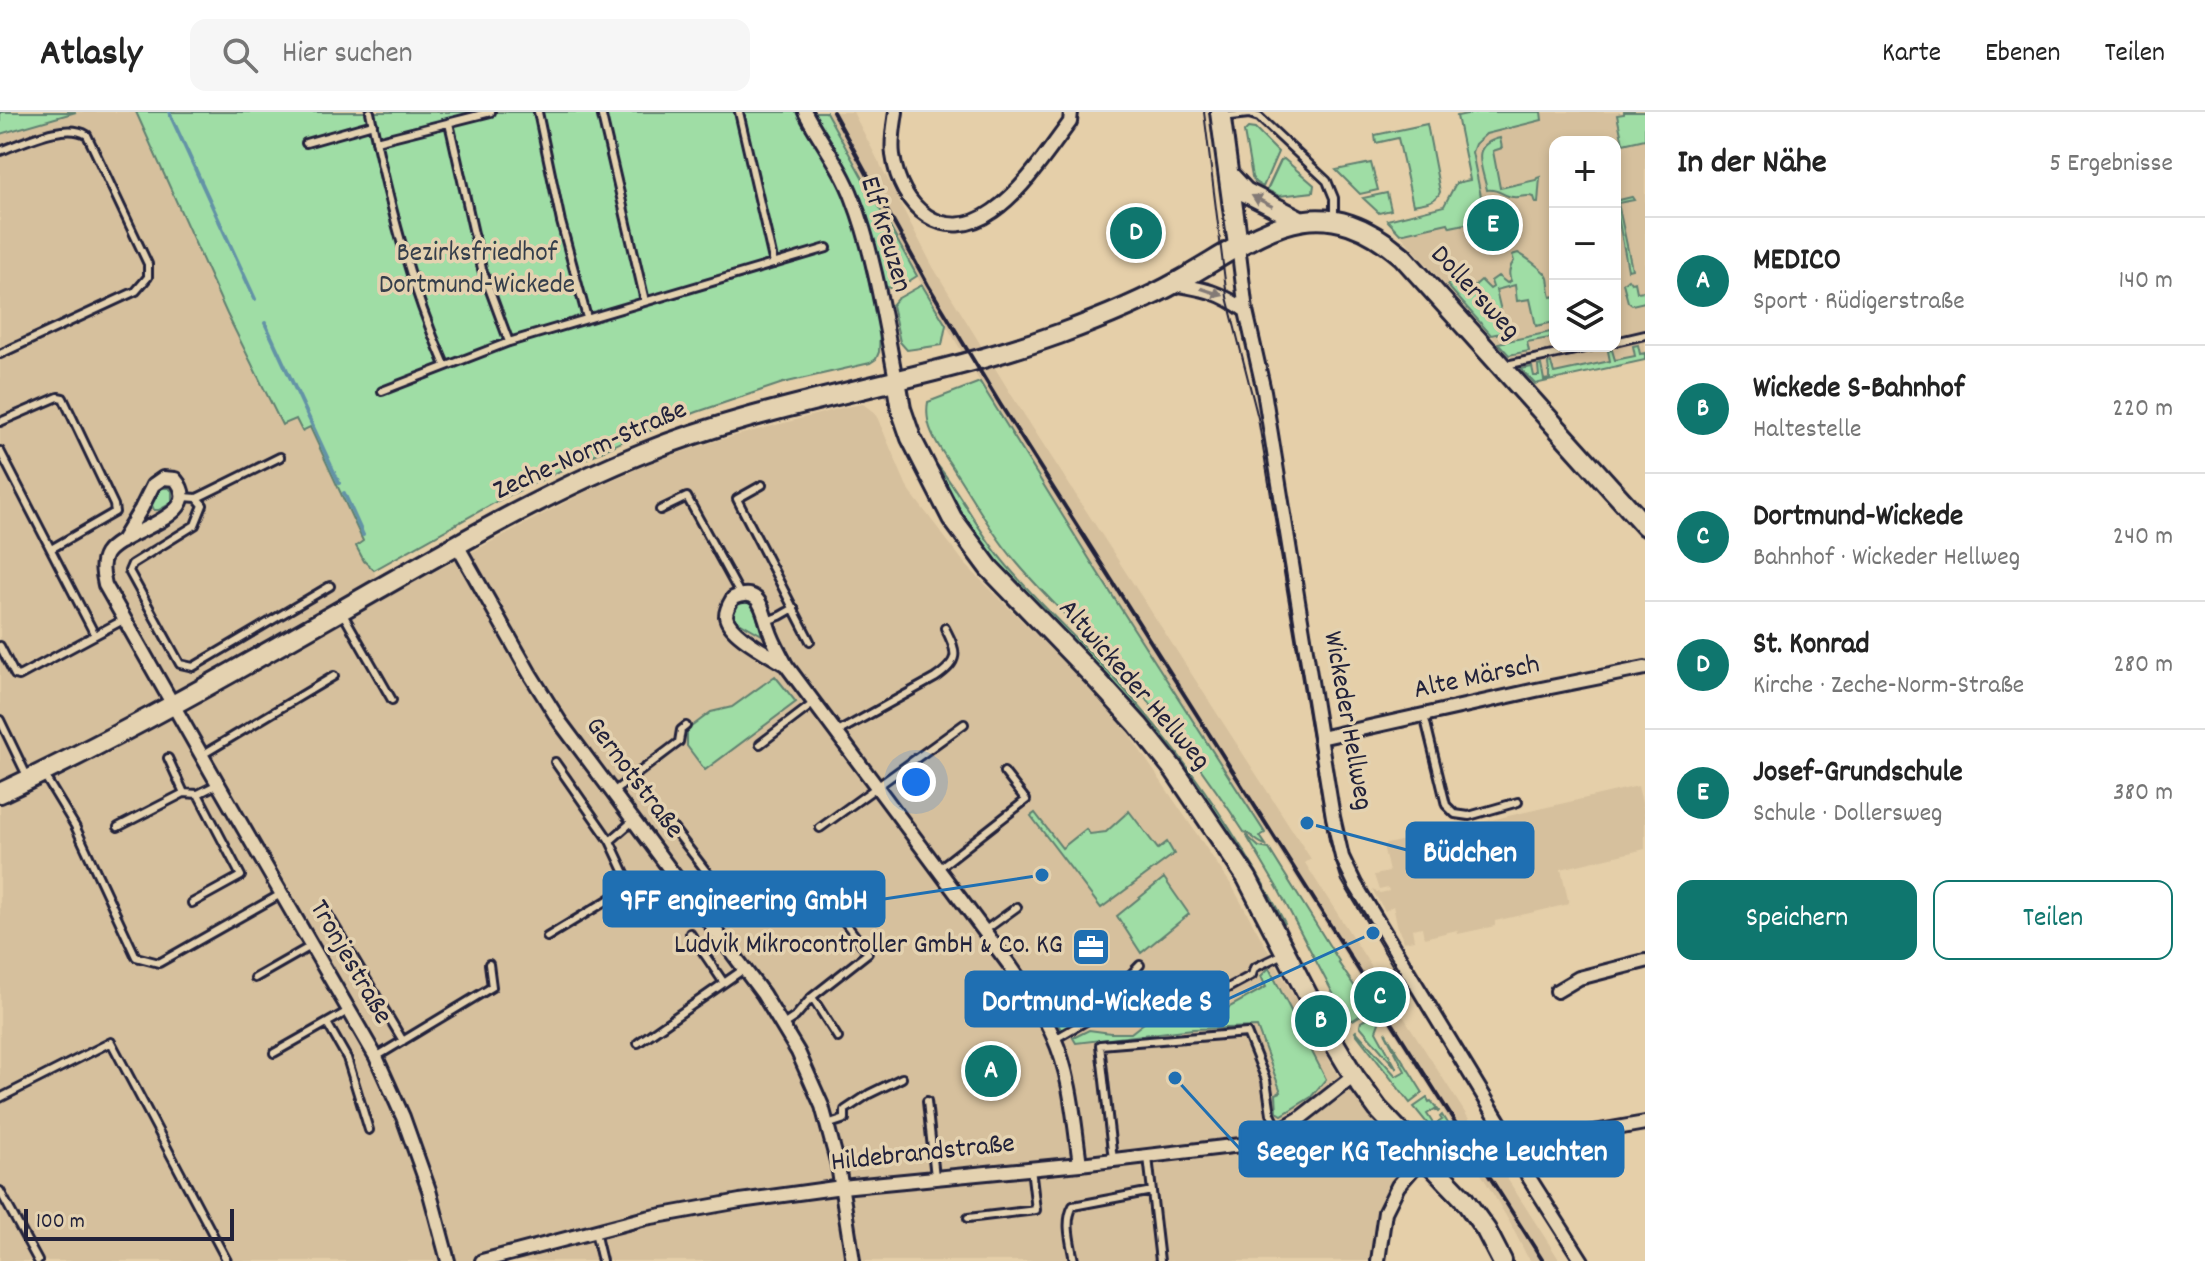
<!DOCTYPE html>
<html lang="de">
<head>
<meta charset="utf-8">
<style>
  body { margin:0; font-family:Dekko,sans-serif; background:#f6f6f6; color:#222 }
  .controls { position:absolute; right:24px; top:24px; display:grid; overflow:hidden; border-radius:16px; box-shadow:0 4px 12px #0003 }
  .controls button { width:72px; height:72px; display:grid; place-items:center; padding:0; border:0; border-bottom:2px solid #e0e0e0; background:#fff; color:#222; font:40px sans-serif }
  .scale { position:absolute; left:24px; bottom:20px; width:210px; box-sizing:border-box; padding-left:8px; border:4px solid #22223b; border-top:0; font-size:22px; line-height:28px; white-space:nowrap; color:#22223b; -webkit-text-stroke:6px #e4d2b0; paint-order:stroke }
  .you { position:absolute; left:916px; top:670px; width:28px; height:28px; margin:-20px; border:6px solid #fff; border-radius:50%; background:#1a73e8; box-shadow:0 0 0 12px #1a73e833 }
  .badge { display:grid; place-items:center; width:52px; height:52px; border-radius:50%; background:#0f766e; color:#fff; font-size:26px; font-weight:700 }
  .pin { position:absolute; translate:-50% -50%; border:4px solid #fff; box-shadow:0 2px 8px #0006 }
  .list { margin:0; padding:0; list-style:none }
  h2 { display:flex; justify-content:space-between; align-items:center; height:104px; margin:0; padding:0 32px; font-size:34px }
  h2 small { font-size:26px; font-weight:400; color:#767676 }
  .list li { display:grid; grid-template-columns:52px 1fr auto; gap:24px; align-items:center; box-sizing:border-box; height:128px; padding:0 32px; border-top:2px solid #e0e0e0 }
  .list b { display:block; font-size:30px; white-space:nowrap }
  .list p { margin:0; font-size:26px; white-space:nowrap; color:#767676 }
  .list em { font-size:26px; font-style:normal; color:#767676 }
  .actions { display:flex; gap:16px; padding:24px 32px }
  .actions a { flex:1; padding:18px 0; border:2px solid #0f766e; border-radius:16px; text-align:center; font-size:28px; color:#0f766e }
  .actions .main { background:#0f766e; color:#fff }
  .icon { flex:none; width:44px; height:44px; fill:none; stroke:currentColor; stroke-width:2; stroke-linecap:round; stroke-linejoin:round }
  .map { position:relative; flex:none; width:1645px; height:1149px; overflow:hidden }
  header { display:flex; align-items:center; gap:48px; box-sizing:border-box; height:112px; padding:0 40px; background:#fff; border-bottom:2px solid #e0e0e0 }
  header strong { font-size:38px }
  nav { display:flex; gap:44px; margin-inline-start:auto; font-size:28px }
  .search { width:560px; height:72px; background:#f6f6f6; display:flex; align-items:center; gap:20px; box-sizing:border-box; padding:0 28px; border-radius:16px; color:#767676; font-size:30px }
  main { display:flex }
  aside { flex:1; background:#fff }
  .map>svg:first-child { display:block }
  .built { fill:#d6c09d; fill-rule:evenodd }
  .green { fill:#9fdda5; stroke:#608070; stroke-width:2 }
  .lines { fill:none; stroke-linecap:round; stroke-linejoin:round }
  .stream { stroke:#6493a6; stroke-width:4 }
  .service-casing { stroke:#22223b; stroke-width:12 }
  .minor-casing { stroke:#22223b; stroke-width:18 }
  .secondary-casing { stroke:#22223b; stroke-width:24 }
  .service { stroke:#e4d2b0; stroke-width:6 }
  .minor { stroke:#e4d2b0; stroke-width:12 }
  .secondary { stroke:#e4d2b0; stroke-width:18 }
  .tram { stroke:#22223b; stroke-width:2 }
  .rail { stroke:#22223b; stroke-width:4 }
  .oneway { fill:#837a76 }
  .labels { text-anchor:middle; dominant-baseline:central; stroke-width:7; stroke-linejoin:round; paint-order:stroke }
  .street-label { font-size:28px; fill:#22223b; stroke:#e4d2b0 }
  .park-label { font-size:28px; fill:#353e4b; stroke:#e4d2b0 }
  .poi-label { font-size:28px; fill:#22223b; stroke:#e4d2b0; text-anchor:end }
  .leader { fill:none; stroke:#1f6fb2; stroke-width:3 }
  .callout-dot { fill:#1f6fb2; stroke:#e4d2b0; stroke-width:3 }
  .callout { fill:#1f6fb2; stroke:#1f6fb2; stroke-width:3 }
  .callout-label { font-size:30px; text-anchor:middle; font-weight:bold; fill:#fff }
</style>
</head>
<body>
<header>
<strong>Atlasly</strong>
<div class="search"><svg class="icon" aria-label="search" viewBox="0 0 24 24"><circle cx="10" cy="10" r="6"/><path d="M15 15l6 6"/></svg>Hier suchen</div>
<nav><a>Karte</a><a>Ebenen</a><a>Teilen</a></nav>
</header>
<main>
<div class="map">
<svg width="1645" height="1149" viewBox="0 0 1645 1149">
  <rect width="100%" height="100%" fill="#e5cfa9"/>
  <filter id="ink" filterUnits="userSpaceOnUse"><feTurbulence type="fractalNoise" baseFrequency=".0125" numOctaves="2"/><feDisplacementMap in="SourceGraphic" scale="16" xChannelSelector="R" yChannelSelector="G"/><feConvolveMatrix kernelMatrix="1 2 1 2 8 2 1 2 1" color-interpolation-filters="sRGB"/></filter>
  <g filter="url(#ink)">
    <!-- built -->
    <path class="built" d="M76,0H136L227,202L282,313L296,306L310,315L363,430L356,433L364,449L374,458L381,488L585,380L655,349L719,328L845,295L863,292L871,298L877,305L908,377L966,453L1072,559L1127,619L1232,774L1341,969L1378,997L1423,1045L1398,1074L1378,1149H0V22Z
      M826,0H853L933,155L1014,287L1311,747L1305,751L1560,1149H1531L1527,1144L1509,1109L1436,986L1267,720L1265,721L1098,461L997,298L922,173Z
      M1477,0H1645V248L1535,272L1387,108L1476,87L1457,4ZM1555,30H1615V234H1555Z
      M1638,674L1645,704V737L1561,757L1569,792L1495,809V814L1458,822L1457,818L1424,826L1422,815L1412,817L1414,828L1404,830L1398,816L1393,794L1385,799L1372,778L1380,781L1389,779L1388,776L1379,778L1374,763L1389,760L1383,733Z"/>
    <!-- green -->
    <path class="green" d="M0,0H76L0,22Z
      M136,0H796L845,78L860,130L880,218L879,240L876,247L870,251L783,271L697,300L619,331L503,386L374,458L364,449L356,434L363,429L310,315L302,319L296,307L282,313L227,202Z
      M810,0H826L917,164L895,178L882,173C875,143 870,111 858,82C845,53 826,27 810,0Z
      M1477,0H1541L1542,8L1486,22L1475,32L1472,40L1485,104L1478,106V109L1469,113L1465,112L1450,115L1448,111L1400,122L1387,108L1444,94L1456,71L1470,68L1457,4Z
      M1624,0H1645V27L1623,32L1617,3L1624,2Z
      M1427,12L1440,80C1436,91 1422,91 1413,93L1398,26L1376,31L1375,23Z
      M1248,16L1255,17L1278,40L1263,75L1255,70L1252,65L1244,20Z
      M1500,26L1502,36L1493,39L1500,76L1536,68L1537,66L1540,65L1538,91H1536L1534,85C1526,82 1521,86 1513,85C1503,84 1498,76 1487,78C1482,54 1469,33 1500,26Z
      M1284,47L1314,73L1313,80L1279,84L1267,78L1281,48Z
      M1371,51L1378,78L1360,82L1336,58Z
      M1387,81L1391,98L1379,101L1363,86Z
      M1632,85L1634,88L1618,91L1632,157L1628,158L1615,89Z
      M1518,141C1524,144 1546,159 1548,166C1549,170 1549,179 1551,185L1555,184V210L1536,214L1530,187L1517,189L1515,173L1496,178L1506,220L1491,223L1447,173L1452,168L1455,169L1471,186L1476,182L1472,176L1481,168L1490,177L1493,175L1491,169L1498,164L1507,171L1511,169C1508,163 1509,155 1514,149L1512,143Z
      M1628,167L1631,171L1635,170L1637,180L1645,179V190L1632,193L1628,190L1623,171Z
      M922,173L946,213L942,233L907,238L900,230L892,193L897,187Z
      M1555,219V225L1527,230L1529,239L1509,243L1498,231Z
      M1638,233L1640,242L1645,241V248L1535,272L1521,257L1532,255L1534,264H1539L1538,254L1541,253L1544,268L1550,267L1548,252L1551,251L1554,261L1610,249L1608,239L1612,238L1615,248L1635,244L1633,234Z
      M980,270L1098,461L1265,721L1260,724L1266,733C1257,731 1253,723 1244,720C1212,671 1178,624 1139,579C1100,535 1055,496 1017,451C993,423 976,392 956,361C942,338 923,318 928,290Z
      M938,354C962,383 978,419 1003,449C1040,494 1085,533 1124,577C1188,648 1240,727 1285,811L1281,814L1249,757L1215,702L1181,654L995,450L956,394L935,355Z
      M161,376H169L172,379V391L159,398H154L151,391Z
      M745,489L754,495L762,523L734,507L732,500L734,494Z
      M775,564L796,590L705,658L687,634V618L711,600L732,595Z
      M1129,699L1158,737L1167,730L1174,742L1101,796L1031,704L1035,701L1062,736L1086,717L1090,722L1106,720Z
      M1246,723L1259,735L1269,737L1339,849L1338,850L1370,897L1353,908H1347L1278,777Z
      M1164,766L1189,802L1141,841L1117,804Z
      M1269,856L1326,967L1311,985L1282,1003L1277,1000L1276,982L1281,980L1257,915L1193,917L1076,931L1073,926L1089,918L1111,921H1131L1172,889L1186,907L1194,903L1199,912L1266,875L1261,864Z
      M1061,897L1068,903L1071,900L1079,907L1061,918L1055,905Z
      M1374,902L1379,911L1376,919L1397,957L1360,914L1361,910Z
      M1356,919L1396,964L1405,959L1385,920L1423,981L1410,991L1355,920Z
      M1427,986L1429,990L1431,989L1439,999L1438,1000L1435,997L1427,1002L1434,1013L1442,1008L1440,1005L1442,1003L1457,1028L1448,1033L1443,1031L1414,995Z"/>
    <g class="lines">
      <!-- stream -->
      <path class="stream" d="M169,0L255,187
        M265,211L339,371
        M344,381L363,423"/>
      <!-- service casing -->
      <g class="service-casing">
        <path id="service" d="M370,0C388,86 409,172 445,253
          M538,0L561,110L587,206
          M601,0L645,189
          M739,0L774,152
          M1222,5L1249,2L1259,5L1327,69L1334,86V105
          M449,11L482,157L509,230
          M376,29L491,0
          M306,31L373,12
          M0,39C23,31 66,9 87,23L148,152V165L136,179L0,242
          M1615,230L1645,223
          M1506,253L1594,234
          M382,279L509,230L827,136
          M0,310L58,285L63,286L114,393L115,400L51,437
          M0,339L95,523
          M762,373L737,387L810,529
          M184,385L197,386L280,345
          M197,386L203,393L195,413L132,452L129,459L180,552L193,555L330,474
          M660,398L687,385L740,482
          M343,502L392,588
          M767,509L780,504L794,496
          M0,534L15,563L19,564L125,507
          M1424,603L1446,693L1455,702L1469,704L1518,690
          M0,608L28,666
          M836,621L935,566C960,549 958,541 945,516
          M760,632L814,591
          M202,643L334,564
          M168,646L184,681
          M555,650L610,729L634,708
          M44,663L75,714L136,845L159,851L281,782
          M613,680L679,630L681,618L686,614
          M670,712L735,797
          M118,715L184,681L198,682L218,672
          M820,716L964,612
          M938,757L1026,688L1004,660
          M692,786L713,769
          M192,791L241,764L198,682
          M326,799L403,929
          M984,819L1017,795
          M690,821L724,871
          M547,825L631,774L610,729
          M255,866L311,834
          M812,885L838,926
          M1198,892L1252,863L1254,856L1283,842
          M327,911L347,946L369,1018
          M783,913L795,905L812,885L868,841L829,789
          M1055,927L1086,909L1140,853
          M638,931L744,857
          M274,941L348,899
          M376,945L492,875L489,852
          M0,986L111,930L227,1149
          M927,989L935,1065
          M827,1013L845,1007V998L869,982L902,966
          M1148,1045L1160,1149
          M1113,1048L1100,933L1247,921L1266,968L1271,1002L1279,1019
          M0,1079L38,1149
          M968,1106L1036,1098L1031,1056
          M595,1120L602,1149
          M1074,1149C1071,1131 1064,1110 1073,1094L1152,1079"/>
      </g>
      <!-- minor casing -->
      <g class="minor-casing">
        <path id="minor" d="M805,0C820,29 842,56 853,87C874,141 885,211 896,268
          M896,0C894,14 891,29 893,43C900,96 944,134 993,99C1024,77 1047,41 1070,10L1071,0
          M1238,133L1246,199L1264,279L1333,705L1342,745L1355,772L1514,1034L1528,1064L1582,1149
          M1173,172C1204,177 1221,180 1246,199
          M121,430L141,397L153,373L163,366L175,367C208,405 121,418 106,442C100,452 103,463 105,473L218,672L376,945L403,1005L429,1078L448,1149
          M457,433L530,562L560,610L763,882L798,940L822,994L838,1053L853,1149
          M786,553C771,543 728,522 726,504C726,497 730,491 733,486C761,474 762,498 769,517C773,530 780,541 786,553L1011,855C1026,877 1042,899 1053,924C1071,963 1074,1009 1080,1052
          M1320,626L1536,578L1645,556
          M1557,879L1579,866L1645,849
          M1514,1034L1645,1011
          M482,1149L646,1106L740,1089L842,1075L1080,1052L1241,1033L1268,1025L1299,1007L1354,964
          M1378,1149L1385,1100L1398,1074L1423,1045"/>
      </g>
      <!-- secondary casing -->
      <g class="secondary-casing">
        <path id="secondary" d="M1220,0L1238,133
          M1230,64L1245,80L1298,107
          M896,268L901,297L911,326L952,406L989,456L1098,569L1138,613L1175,659L1247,766L1321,909L1354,964L1378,997L1463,1086L1486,1118L1502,1149
          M0,681C126,622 247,552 368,483C458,432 547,380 643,341C777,287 923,271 1059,222C1100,207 1142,190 1179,169C1261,123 1315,70 1402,144L1645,414"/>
      </g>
      <!-- service -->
      <use href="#service" class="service"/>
      <!-- minor -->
      <use href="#minor" class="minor"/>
      <!-- secondary -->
      <use href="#secondary" class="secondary"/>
      <!-- tram -->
      <path class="tram" d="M1204,0L1227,185L1258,306L1329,728L1342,769L1400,866"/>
      <!-- rail -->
      <path class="rail" d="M833,0L928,173L1000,292L1543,1149"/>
    </g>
    <!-- one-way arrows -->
    <defs><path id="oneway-solid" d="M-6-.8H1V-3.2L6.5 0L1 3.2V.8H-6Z" transform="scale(2)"/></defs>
    <g class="oneway">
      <use href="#oneway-solid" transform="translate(1262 89) rotate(-152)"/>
      <use href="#oneway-solid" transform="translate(1212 180) rotate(18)"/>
    </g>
  </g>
  <!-- icons -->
  <defs>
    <g id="office-square" transform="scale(2)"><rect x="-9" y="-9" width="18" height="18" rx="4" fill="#1f6fb2" stroke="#e4d2b0"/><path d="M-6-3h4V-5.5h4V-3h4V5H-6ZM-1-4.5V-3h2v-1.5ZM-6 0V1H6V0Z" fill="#fff"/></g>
  </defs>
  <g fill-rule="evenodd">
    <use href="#office-square" x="1091" y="835"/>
  </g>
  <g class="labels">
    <!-- street labels -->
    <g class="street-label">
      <text transform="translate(884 123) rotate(73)">Elf Kreuzen</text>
      <text transform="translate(1474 182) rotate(47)">Dollersweg</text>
      <text transform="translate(591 340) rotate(-24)">Zeche-Norm-Straße</text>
      <text transform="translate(1477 567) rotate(-12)">Alte Märsch</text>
      <text transform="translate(1133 574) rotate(49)">Altwickeder Hellweg</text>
      <text transform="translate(1346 609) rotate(80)">Wickeder Hellweg</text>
      <text transform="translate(633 667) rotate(53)">Gernotstraße</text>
      <text transform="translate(349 851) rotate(60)">Tronjestraße</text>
      <text transform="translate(923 1043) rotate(-6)">Hildebrandstraße</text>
    </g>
    <!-- park labels -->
    <g class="park-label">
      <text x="477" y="143">Bezirksfriedhof<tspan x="477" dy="32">Dortmund-Wickede</tspan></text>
    </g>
    <!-- poi labels -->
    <g class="poi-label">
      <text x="1063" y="835">Ludvik Mikrocontroller GmbH &amp; Co. KG</text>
    </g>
  </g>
  <!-- callouts -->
  <path class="leader" d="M1307 711L1407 738M1042 763L884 787M1373 821L1228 887M1175 966L1240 1037"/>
  <g class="callout-dot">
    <circle cx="1307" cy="711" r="8"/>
    <circle cx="1042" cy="763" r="8"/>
    <circle cx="1373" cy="821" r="8"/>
    <circle cx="1175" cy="966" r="8"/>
  </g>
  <g class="callout">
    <rect x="1407" y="711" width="126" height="54" rx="8"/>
    <rect x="604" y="760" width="280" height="54" rx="8"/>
    <rect x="966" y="860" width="262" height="54" rx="8"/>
    <rect x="1240" y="1010" width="383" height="54" rx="8"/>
  </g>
  <g class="callout-label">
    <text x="1470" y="749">Büdchen</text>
    <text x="744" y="797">9FF engineering GmbH</text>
    <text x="1097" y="898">Dortmund-Wickede S</text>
    <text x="1432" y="1048">Seeger KG Technische Leuchten</text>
  </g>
</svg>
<div class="controls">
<button>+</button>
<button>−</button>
<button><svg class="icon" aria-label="layers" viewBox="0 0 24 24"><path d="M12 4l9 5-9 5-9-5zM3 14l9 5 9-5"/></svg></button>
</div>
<div class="scale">100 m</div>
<div class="you"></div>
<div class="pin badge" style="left:991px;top:959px">A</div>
<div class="pin badge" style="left:1321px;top:909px">B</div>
<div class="pin badge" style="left:1380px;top:885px">C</div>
<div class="pin badge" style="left:1136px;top:121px">D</div>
<div class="pin badge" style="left:1493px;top:113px">E</div>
</div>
<aside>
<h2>In der Nähe<small>5 Ergebnisse</small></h2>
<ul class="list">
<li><span class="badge">A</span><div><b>MEDICO</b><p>Sport · Rüdigerstraße</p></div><em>140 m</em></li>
<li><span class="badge">B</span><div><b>Wickede S-Bahnhof</b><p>Haltestelle</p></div><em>220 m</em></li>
<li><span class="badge">C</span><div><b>Dortmund-Wickede</b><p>Bahnhof · Wickeder Hellweg</p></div><em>240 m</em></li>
<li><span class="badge">D</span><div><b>St. Konrad</b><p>Kirche · Zeche-Norm-Straße</p></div><em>280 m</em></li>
<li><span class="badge">E</span><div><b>Josef-Grundschule</b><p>Schule · Dollersweg</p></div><em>380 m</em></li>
</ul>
<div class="actions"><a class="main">Speichern</a><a>Teilen</a></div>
</aside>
</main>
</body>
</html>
